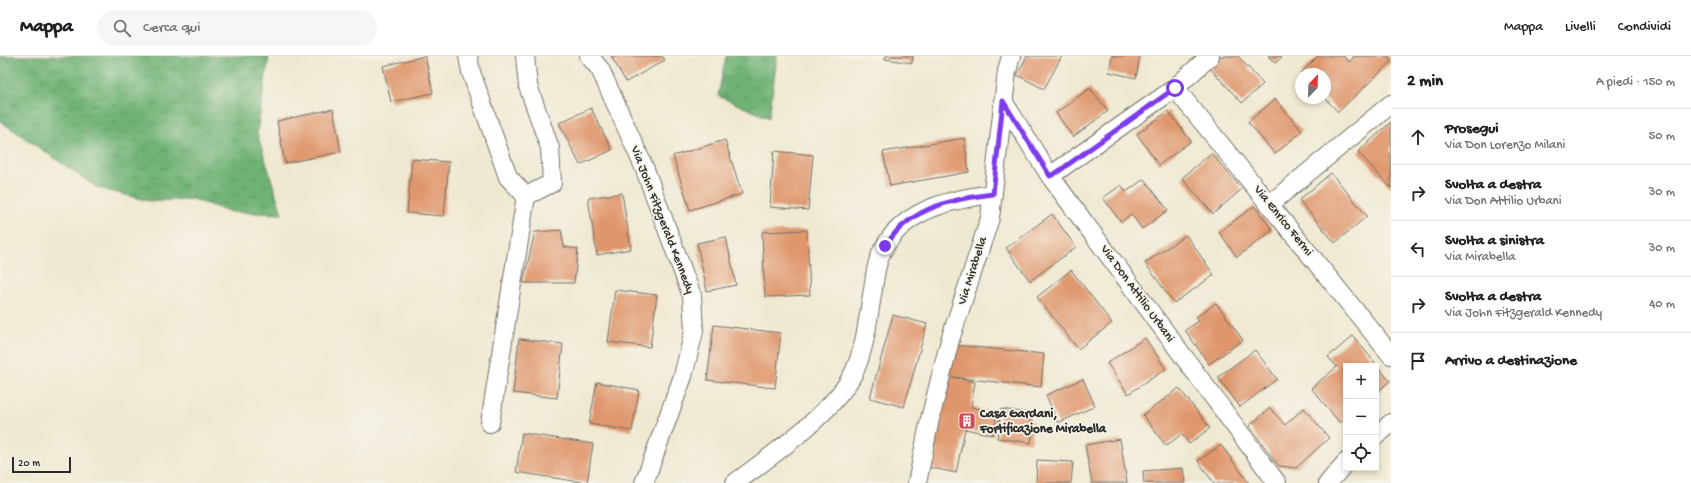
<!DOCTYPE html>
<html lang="it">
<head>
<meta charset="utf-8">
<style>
  body { margin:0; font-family:"Gochi Hand",sans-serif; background:#f6f6f6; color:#202124 }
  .controls { position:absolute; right:12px; bottom:12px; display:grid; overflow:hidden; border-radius:0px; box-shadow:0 2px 6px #0003 }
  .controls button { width:36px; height:36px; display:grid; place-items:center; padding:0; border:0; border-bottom:1px solid #e0e0e0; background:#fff; color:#202124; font:20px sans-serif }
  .compass { position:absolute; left:1295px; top:12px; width:36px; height:36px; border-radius:50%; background:#fff; box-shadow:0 2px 6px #0003; rotate:23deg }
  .scale { position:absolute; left:12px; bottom:10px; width:59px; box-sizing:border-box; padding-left:4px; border:2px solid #2b2b2b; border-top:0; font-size:11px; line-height:14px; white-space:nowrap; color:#2b2b2b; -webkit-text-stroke:3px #f7f3e8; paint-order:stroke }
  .stop { position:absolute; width:12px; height:12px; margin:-9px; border:3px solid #7c3aed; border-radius:50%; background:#fff }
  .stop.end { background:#7c3aed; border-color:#fff; box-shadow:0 1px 4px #0008 }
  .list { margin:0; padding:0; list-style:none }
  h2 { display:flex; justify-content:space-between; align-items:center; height:52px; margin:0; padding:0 16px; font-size:17px }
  h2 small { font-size:13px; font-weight:400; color:#757577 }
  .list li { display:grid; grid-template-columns:26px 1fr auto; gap:12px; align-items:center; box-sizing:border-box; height:56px; padding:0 16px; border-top:1px solid #e0e0e0 }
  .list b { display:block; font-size:15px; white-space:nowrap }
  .list p { margin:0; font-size:13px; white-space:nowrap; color:#757577 }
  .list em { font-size:13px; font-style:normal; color:#757577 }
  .icon { flex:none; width:22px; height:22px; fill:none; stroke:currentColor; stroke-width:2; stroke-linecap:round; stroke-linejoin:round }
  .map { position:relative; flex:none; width:1391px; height:427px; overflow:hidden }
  header { display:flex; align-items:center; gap:24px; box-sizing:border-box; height:56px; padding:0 20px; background:#fff; border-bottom:1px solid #e0e0e0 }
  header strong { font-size:19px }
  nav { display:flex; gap:22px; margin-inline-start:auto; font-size:14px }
  .search { width:280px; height:36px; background:#f6f6f6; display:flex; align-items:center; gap:10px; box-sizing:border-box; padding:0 14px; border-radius:22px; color:#757577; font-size:15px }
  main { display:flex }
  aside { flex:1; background:#fff }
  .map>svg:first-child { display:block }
  .forest { fill:url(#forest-crowns); stroke:#4d6e50 }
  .building { fill:#df966c }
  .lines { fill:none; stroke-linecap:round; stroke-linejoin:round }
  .minor-casing { stroke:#706e65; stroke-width:20 }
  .minor { stroke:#fff; stroke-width:18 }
  .route { stroke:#7c3aed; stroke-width:5 }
  .labels { text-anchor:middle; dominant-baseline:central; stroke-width:3.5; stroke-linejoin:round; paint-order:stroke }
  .street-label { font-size:13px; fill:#2b2b2b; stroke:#f7f3e8 }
  .poi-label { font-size:13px; font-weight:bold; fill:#2b2b2b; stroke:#f7f3e8; text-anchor:start }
</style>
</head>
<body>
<header>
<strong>Mappa</strong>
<div class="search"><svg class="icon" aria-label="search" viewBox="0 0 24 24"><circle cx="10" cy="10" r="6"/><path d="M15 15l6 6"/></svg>Cerca qui</div>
<nav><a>Mappa</a><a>Livelli</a><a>Condividi</a></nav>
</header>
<main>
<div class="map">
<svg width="1391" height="427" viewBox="0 0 1391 427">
  <defs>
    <pattern id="forest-crowns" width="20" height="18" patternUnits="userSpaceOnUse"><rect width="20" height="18" fill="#6fb276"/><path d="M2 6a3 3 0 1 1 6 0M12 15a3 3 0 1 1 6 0" fill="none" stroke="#5b9161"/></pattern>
  </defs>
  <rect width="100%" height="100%" fill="#f7f3e8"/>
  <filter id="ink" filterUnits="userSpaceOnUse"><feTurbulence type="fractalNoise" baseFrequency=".025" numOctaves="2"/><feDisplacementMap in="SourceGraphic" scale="8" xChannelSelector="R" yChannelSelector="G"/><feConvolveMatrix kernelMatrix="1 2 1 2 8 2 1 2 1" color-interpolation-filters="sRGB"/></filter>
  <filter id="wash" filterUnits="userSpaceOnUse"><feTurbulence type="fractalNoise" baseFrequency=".012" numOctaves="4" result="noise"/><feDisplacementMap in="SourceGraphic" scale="16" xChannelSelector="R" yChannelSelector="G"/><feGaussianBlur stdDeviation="0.9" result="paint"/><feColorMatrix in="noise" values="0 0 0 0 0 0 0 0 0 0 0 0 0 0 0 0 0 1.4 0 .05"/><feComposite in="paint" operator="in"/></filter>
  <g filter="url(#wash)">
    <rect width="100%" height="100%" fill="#efe9d2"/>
    <!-- forest -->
    <path class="forest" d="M0,0H269L257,77L282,158L231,156L192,143L149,145L98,132L0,65Z
      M726,0H777L769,62L718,40Z"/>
    <g id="blocks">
      <!-- building -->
      <path class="building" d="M425,0L433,37L391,46L383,10Z
        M611,0H662L665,4L626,26Z
        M886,0H913L912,7L885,3Z
        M1027,0H1062L1044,33L1017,19Z
        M1112,0H1140L1136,22L1109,16Z
        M1217,0H1238L1263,28L1242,47L1207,9Z
        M1268,0H1283L1275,7Z
        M1318,0H1343L1349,6L1354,1L1353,0H1388L1391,6L1338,56L1325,42V18H1302L1301,17Z
        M1090,32L1108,55L1073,81L1056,57Z
        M1275,43L1302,75L1275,98L1248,66Z
        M591,52L612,94L580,109L559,67Z
        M333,53L341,96L285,107L277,65Z
        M1168,55L1191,85L1159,109L1137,78Z
        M1391,66V132L1358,96Z
        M964,82L969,116L890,130L883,96Z
        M725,84L742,138L690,154L673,100Z
        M774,95L813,99L808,154L770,151Z
        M1211,97L1242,133L1213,158L1182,122Z
        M412,103L449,106L444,160L407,157Z
        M1331,117L1367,160L1335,187L1299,144Z
        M1144,123L1168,154L1142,173L1131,158L1121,166L1103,142L1121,129L1126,136Z
        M622,137L631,193L597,199L588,142Z
        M1254,150L1273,174L1237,201L1219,176Z
        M1052,158L1076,191L1030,225L1006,192Z
        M561,174L564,191L578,193L574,227H523L535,176Z
        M807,174L810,239L765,241L762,176Z
        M1186,179L1214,219L1174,247L1145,207Z
        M726,181L736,229L707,235L697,187Z
        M1071,214L1112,267L1078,293L1037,241Z
        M615,234L657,239L650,291L608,286Z
        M1216,247L1243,284L1209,308L1185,274L1199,265L1196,261Z
        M893,259L927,268L904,351L870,342Z
        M714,269L781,277L775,332L707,324Z
        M1353,280L1390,325L1376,337V310H1346V362L1340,367L1311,332L1337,311L1328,301Z
        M1145,282L1166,313L1128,338L1107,307Z
        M519,283L563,288L557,342L513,337Z
        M954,289L1044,298L1041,331L952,321L975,326L971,351L997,357L993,379L965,373L956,417L928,411Z
        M1255,294L1277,323L1240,351L1218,321Z
        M1083,323L1095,350L1058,367L1046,339Z
        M597,326L639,334L632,375L589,368Z
        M1179,332L1210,372L1189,388L1182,378L1166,390L1143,359Z
        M1270,352L1285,369L1304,352L1329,382L1296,412L1279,410L1249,370Z
        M1001,353L1029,357L1028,365H1034L1031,387L997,382Z
        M522,377L593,388L587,427L516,416Z
        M1120,383L1127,427H1092L1085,389Z
        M1221,389L1249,427H1214L1198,405Z
        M1037,404L1073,406L1071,427H1036Z
        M1183,412L1185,427H1144L1143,415Z"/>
    </g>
  </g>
  <g filter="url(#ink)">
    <use href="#blocks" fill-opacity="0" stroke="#706e65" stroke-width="1"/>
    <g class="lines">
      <!-- minor casing -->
      <g class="minor-casing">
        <path id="minor" d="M468,0L471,16L508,121L526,140L552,127L550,92L528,30L525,0
          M589,0L600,13L644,111L692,240L694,275L683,320L644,427
          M1175,32L1391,299
          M1003,45L1050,120L1277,427
          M1050,120L1175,32L1210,0
          M1270,148L1391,48
          M490,367L526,140
          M1376,380L1391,367
          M735,427C771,400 835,356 854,316C866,290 868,261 873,233C875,219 877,202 885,190C907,152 954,143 993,138
          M917,427L930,363L950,284L990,162L1007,15L1011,0
          M1328,427L1346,406"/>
      </g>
      <!-- minor -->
      <use href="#minor" class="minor"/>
    </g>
  </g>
  <g class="lines" filter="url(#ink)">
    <!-- route -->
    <path class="route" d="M885,190C890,184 895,176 901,171C926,148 961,142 993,138L1003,45L1050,120L1059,115L1175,32"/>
  </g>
  <!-- icons -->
  <defs>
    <g id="building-square" transform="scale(0.9)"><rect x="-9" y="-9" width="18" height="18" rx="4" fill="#d1495b" stroke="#f7f3e8"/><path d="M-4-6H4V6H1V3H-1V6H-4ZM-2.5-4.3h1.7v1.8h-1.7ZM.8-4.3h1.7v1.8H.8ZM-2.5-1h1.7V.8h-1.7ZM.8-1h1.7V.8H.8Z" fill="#fff"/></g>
  </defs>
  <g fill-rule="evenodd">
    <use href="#building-square" x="967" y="365"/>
  </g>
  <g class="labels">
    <!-- street labels -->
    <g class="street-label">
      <text transform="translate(662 164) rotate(69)">Via John Fitzgerald Kennedy</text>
      <text transform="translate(1283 165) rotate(51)">Via Enrico Fermi</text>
      <text transform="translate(973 215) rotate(-72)">Via Mirabella</text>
      <text transform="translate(1137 238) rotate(54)">Via Don Attilio Urbani</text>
    </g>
    <!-- poi labels -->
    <g class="poi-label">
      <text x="980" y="358">Casa Gardani,<tspan x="980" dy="15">Fortificazione Mirabella</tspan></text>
    </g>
  </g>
</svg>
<div class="controls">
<button>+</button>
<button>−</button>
<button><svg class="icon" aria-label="locate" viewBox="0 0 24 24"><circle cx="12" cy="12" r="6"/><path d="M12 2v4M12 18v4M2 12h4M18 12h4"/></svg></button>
</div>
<svg class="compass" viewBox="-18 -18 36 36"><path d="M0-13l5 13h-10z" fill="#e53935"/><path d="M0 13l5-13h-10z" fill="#757577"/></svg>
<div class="scale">20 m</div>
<div class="stop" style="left:1175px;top:32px"></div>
<div class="stop end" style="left:885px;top:190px"></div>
</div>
<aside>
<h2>2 min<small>A piedi · 150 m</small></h2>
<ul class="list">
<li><svg class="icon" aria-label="ahead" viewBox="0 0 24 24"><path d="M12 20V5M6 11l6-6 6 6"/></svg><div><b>Prosegui</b><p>Via Don Lorenzo Milani</p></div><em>50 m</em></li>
<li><svg class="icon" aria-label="right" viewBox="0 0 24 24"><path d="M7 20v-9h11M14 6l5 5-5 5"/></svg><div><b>Svolta a destra</b><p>Via Don Attilio Urbani</p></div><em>30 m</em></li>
<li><svg class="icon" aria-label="left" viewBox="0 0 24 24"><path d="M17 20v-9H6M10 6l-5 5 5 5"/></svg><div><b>Svolta a sinistra</b><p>Via Mirabella</p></div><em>30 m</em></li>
<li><svg class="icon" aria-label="right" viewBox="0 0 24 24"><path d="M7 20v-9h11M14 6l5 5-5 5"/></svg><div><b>Svolta a destra</b><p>Via John Fitzgerald Kennedy</p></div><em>40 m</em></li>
<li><svg class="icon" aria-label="arrive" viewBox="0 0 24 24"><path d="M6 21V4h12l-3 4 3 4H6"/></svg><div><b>Arrivo a destinazione</b></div></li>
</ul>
</aside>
</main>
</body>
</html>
